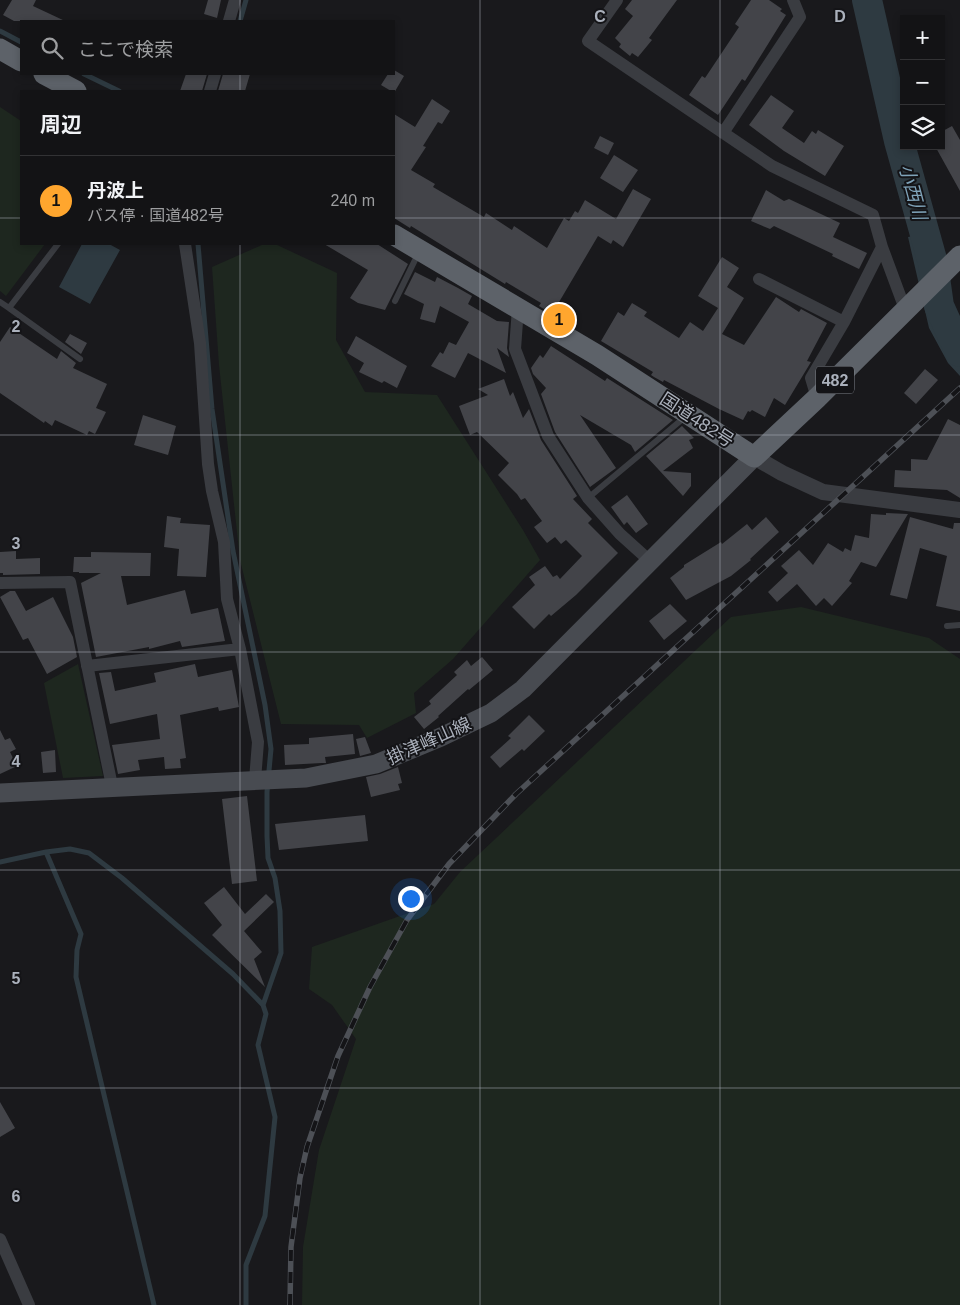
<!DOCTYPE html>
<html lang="ja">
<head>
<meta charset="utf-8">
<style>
  body { margin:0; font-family:Helvetica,"Noto Sans JP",sans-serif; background:#1c1c1e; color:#f1f3f6 }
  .controls { position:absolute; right:15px; top:15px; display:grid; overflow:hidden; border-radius:0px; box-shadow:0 2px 8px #0003 }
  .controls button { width:45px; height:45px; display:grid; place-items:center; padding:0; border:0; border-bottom:1px solid #323234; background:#131315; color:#f1f3f6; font:25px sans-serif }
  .you { position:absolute; left:410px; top:898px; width:18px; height:18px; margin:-12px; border:4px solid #fff; border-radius:50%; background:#1a73e8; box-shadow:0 0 0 8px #1a73e833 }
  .badge { display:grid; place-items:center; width:32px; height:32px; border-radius:50%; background:#ffa62e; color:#111; font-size:16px; font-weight:700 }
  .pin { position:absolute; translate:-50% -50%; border:2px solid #fff; box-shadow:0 1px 5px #0006 }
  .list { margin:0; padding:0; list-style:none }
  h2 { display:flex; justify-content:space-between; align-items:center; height:65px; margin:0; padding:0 20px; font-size:21px }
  h2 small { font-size:16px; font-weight:400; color:#9d9ea0 }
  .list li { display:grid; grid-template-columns:32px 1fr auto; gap:15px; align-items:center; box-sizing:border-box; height:90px; padding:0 20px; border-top:1px solid #323234 }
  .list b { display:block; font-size:19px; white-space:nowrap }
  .list p { margin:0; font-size:16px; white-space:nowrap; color:#9d9ea0 }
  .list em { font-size:16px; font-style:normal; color:#9d9ea0 }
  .icon { flex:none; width:28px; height:28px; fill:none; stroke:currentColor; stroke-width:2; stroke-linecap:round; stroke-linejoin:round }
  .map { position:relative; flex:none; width:960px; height:1305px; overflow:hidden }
  .search { position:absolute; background:#131315; box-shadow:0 2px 8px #0003; left:20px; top:20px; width:375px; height:55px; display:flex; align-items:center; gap:12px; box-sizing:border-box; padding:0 18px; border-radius:0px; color:#9d9ea0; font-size:19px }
  .panel { position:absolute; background:#131315; box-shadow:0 2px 8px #0003; left:20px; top:90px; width:375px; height:155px; border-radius:0px }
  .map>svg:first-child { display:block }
  .green { fill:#1e271f }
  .water { fill:#2e3a41 }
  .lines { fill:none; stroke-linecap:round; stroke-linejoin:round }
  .stream { stroke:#2e3a41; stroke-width:5 }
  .river { stroke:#2e3a41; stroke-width:30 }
  .building { fill:#434449 }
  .service { stroke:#3a3c41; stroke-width:6 }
  .minor { stroke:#3a3c41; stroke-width:12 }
  .tertiary { stroke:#3a3c41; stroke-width:16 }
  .secondary { stroke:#484b51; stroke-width:19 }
  .trunk { stroke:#5d6269; stroke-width:21 }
  .rail-casing { stroke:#4d5056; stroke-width:5.5 }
  .rail { stroke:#141417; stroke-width:4; stroke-dasharray:11; stroke-linecap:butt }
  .grid { fill:none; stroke:#abb1bc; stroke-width:1; stroke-opacity:0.55 }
  .labels { text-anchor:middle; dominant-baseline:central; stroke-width:4; stroke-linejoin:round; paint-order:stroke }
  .shield { fill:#141417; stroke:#7e828a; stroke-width:1 }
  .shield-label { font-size:16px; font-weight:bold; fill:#abb1bc }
  .street-label { font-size:18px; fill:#abb1bc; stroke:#141417 }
  .water-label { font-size:19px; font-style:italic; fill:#7fa3b9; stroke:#141417 }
  .grid-label { font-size:16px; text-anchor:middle; font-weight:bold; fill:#abb1bc; stroke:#141417; stroke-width:4; stroke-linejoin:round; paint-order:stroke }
</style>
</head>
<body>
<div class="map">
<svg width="960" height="1305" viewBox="0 0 960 1305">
  <rect width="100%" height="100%" fill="#19191c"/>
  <!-- green -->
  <path class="green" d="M0,107L21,121V244H45L6,296L0,291Z
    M264,244H275L337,273L336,340L365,392L437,395L523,530L540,560L453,659L414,693L416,713L367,738L359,725L281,724L240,560L219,365L212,267Z
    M801,607L929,638L960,659V1305H302L303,1247L319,1150L356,1039L332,1005L309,989L312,947L434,904L460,872L731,617Z
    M78,664L103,776L63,778L44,683Z"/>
  <!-- water -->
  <path class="water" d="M936,231L957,319L960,324V376L948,363L929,328L908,237Z
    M82,244H109L120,250L90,304L59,287Z"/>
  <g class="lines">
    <!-- stream -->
    <path class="stream" d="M240,21L246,0
      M0,31L21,42
      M84,74L119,91
      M198,244L212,409L233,551L265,705L271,749L267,792V836L268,858L275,878L280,911L281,953L263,1005
      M46,852L81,934L77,950L76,977L154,1305
      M0,862L46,852L70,849L89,853L122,878L233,974L263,1005L266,1014L258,1045L275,1117L265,1216L246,1265V1305"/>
    <!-- river -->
    <path class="river" d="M867,0L899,141L933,263L939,306L960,352"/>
  </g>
  <!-- building -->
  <path class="building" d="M12,0H36L33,6L65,21H14L3,15Z
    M208,0H221L217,18L204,14Z
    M632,0H677L649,38L652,40L638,57L632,53L630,56L619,47L621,44L615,38L633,16L625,9Z
    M751,0H769L782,9L780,11L786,15L745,81L742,79L718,115L689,95L702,76L705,78L739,27L735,24Z
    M394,70L404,76L394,93V91H391L381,85L388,74H394Z
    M186,74H207L202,91H180Z
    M223,74H250L245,91H218Z
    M771,95L794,111L782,128L804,143L812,131L816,134L818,130L844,146L825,176L784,151L749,125Z
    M432,99L450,111L442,124L438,122L423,146L426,147L411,170L435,184L433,187L484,217L486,213L512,230L514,226L547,248L564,218L569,221L575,211L578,213L585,200L616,219L633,189L651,199L623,247L613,240L611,244L598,236L552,314L539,306L541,303L506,282L505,284L411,226L410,228L394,218V114L415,127Z
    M952,126L960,140V191L935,146H941V132Z
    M600,136L614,143L608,155L594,148Z
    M614,155L638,170L623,192L600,178Z
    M766,190L784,201L789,199L840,223L833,237L867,253L859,269L832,256L833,254L774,226L770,229L751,221Z
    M324,244H377L408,264L385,310L358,303L350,298L368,270Z
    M722,257L739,268L727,287L744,298L722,334L744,345L776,297L799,312L801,309L827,323L807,361L811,362L785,405L774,398L765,417L752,410L750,412L748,411L743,420L719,409L664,380L663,382L654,377L651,375L653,372L601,341L618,312L624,316L632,303L647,312L644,316L679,338L690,322L703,331L718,308L698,296Z
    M415,272L435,282L437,277L458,288L472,296L468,304L497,321L509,322L507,348L509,357L497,348L506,373L468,353L455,378L431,366L440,352L443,354L449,342L456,345L469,322L440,306L435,323L420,319L424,304L404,294Z
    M10,327L57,359L61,351L76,363L73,368L107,384L96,408L106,412L95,434L89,431L87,435L55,420L52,426L45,421L44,423L0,393V342Z
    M70,334L87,343L81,354L65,342Z
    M356,336L407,366L397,388L384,381L382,383L359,372L364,363L347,353Z
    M551,346L605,381L607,378L673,420L635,452L631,445L580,415L616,468L590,487L555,432L541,394L546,388L533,374L531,368L540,355L543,358Z
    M925,369L938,380L916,404L904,393Z
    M504,379L510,396L513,392L523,418L529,409L541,440L577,496L573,499L592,519L588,523L618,553L576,595L551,616L549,614L534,629L512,607L535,585L529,577L545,566L553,577L557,575L560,579L582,556L566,540L561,544L555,537L547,543L534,527L542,521L525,498L521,500L517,494L498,475L509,463L477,432L470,435L459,406L488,395L478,389Z
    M143,415L176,426L168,455L134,445Z
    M948,419L960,425V498L947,490L894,487L895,470L911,471V459L927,460Z
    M682,426L694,438L689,440L693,448L663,471L691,473V486L683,496L646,456Z
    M627,495L648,524L636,533L627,522L624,525L611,507Z
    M886,513L908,514L876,567L861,562L849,581L852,583L832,606L824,598L816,606L797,584L777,602L768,592L788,573L781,566L799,550L813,565L828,543L843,552L845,548L851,551L855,535L869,538L871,514L886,515Z
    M167,516L181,518L180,523L210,525L206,577L177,576L179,549L164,547Z
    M766,517L779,532L750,559L751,560L731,576L686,600L670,578L684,567V565L721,542L722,544L747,524L752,530Z
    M910,517L953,529L954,523H960V611L936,606L947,556L920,548L907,599L890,595Z
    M16,551V559L40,558V574L3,575V573H0V552Z
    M91,552L151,553L150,576H121L127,605L185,590L191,614L218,608L225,641L182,647L180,641L149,649V647L96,657L81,583L101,573H79V572H73L74,557H91Z
    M10,591H15L26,611L53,597L73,637L77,657L47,674L28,638L23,640L0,597Z
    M670,604L687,621L664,640L649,621Z
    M482,657L493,670L469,690L468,689L438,716L439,717L424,729L414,717L431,704L429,701L457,675L454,672L467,660L471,666Z
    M195,664L198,677L232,670L239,707L219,711L218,707L180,715L186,758L180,759L181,768L165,769L164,757L138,760L140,770L118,774L112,745L160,739L157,714L110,724L99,673L111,672L115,691L156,682L154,673Z
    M529,715L545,731L524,751L522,749L500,768L490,757L511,738L508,736Z
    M0,730L5,740L10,738L16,749L10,752L17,766L0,774Z
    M353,734L355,754L325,757L326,763H322L285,765L284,745L309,744V738Z
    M365,737L371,753L360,756L356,739Z
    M55,750L56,772L43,773L41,752Z
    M398,767L402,783L398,784L400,790L371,797L366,777L380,774Z
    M247,796L257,881L232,884L222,799Z
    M365,815L368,841L279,850L275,824Z
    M224,887L245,914L266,894L274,902L244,931L262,952L254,959L265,987L212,935L222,925L204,903Z
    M0,1102L15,1128L0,1137Z"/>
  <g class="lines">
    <!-- service -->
    <path class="service" d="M395,301L418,254
      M0,302L9,308L58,244
      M9,308L80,359
      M588,498L685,417
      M947,626L960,625"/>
    <!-- minor -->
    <path class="minor" d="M617,0L588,41L772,166L873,215L882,247
      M229,21L235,0
      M210,91L215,74
      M723,133L800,17L793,0
      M185,244L200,343L208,464L212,491L224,542L227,599L240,649L258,742L255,780
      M759,279L844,322
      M518,308L515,349L548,436L588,498L620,534L651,562
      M817,398L811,378L844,322L882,247L905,309
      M0,583L70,582L112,786
      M87,666L240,649
      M0,1239L29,1305"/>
    <!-- tertiary -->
    <path class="tertiary" d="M754,457L782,473L823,492L960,510"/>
    <!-- secondary -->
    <path class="secondary" d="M0,793L306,778L376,764L441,737L491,713L523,689L754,457"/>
    <!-- trunk -->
    <path class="trunk" d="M0,49L21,61
      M44,74L76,91
      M394,235L597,355L754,457L817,398L960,256"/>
    <!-- rail casing -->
    <g class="rail-casing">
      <path id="rail" d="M290,1305L291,1247L300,1178L307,1147L338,1056L370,987L407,920L449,864L516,794L960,388"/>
    </g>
    <!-- rail -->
    <use href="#rail" class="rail"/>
  </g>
  <!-- grid -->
  <path class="grid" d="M240,0V21M480,0V1305M720,0V1305M240,74V91M0,218H21M394,218H960M240,244V1305M0,435H960M0,652H960M0,870H960M0,1088H960"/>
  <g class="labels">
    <!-- shield labels -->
    <rect class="shield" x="816" y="366.5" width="38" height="27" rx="4"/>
    <g class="shield-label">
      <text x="835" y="380">482</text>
    </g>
    <!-- street labels -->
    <g class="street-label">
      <text transform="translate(697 420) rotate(33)">国道482号</text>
      <text transform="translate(429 741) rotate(-24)">掛津峰山線</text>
    </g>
    <!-- water labels -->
    <g class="water-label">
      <text transform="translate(913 192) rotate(75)">小西川</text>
    </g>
  </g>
  <g class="grid-label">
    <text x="600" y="22">C</text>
    <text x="840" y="22">D</text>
    <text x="16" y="332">2</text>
    <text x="16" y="549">3</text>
    <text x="16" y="767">4</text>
    <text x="16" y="984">5</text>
    <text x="16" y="1202">6</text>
  </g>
</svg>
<div class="controls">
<button>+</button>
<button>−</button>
<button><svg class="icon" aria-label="layers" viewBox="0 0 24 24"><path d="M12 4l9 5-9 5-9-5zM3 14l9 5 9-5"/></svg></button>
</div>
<div class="you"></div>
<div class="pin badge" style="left:559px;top:320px">1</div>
<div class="search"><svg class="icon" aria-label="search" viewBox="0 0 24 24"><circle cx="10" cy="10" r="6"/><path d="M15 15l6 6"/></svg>ここで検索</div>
<section class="panel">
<h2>周辺<small></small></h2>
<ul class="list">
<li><span class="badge">1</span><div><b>丹波上</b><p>バス停 · 国道482号</p></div><em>240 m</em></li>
</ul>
</section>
</div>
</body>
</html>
